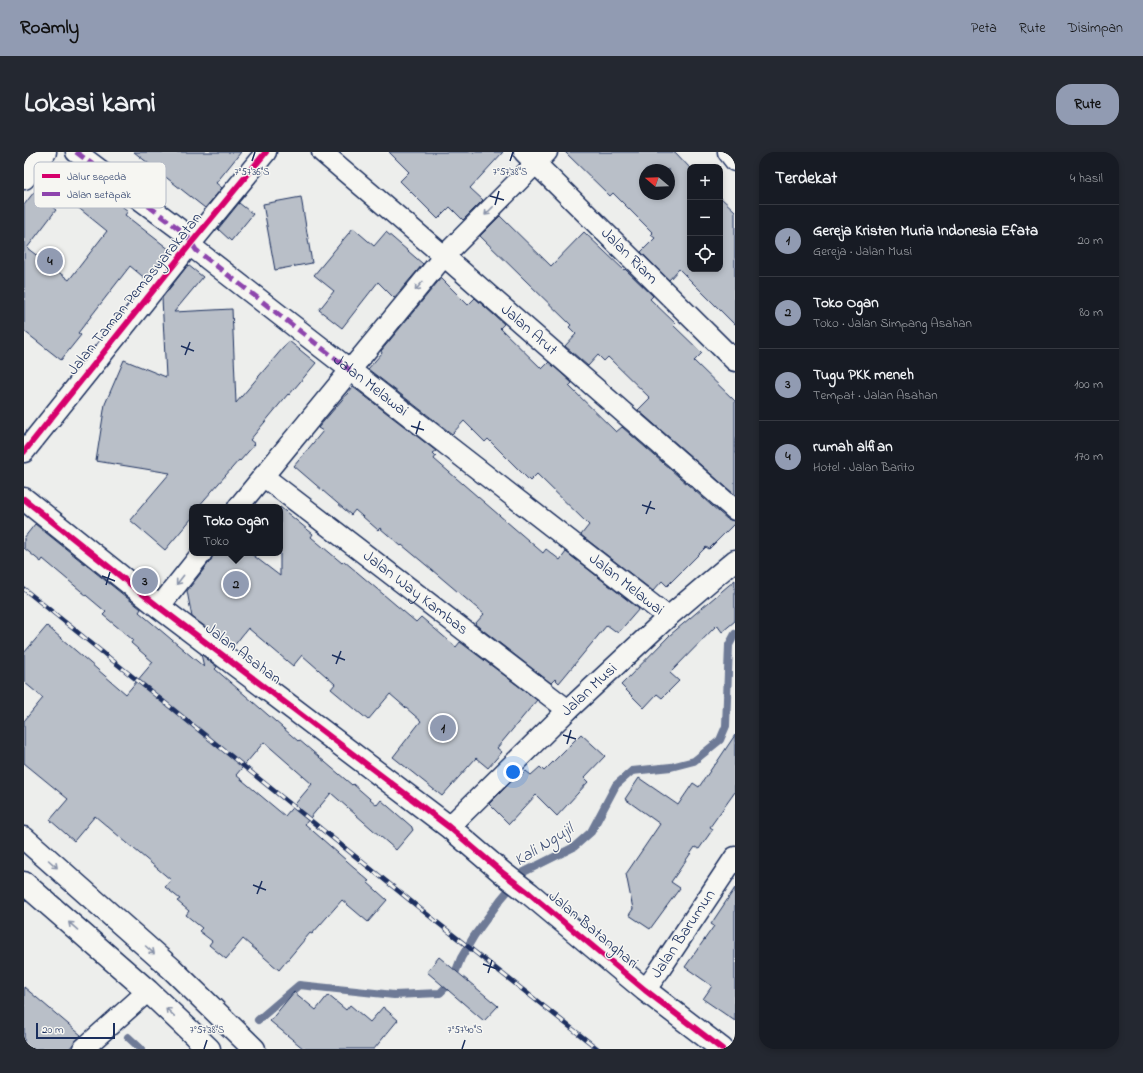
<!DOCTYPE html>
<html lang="id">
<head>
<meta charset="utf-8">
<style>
  body { margin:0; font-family:"Indie Flower",sans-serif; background:#242831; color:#f1f3f6 }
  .controls { position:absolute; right:12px; top:12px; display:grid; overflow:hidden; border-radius:8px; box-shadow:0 2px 6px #0003 }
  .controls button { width:36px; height:36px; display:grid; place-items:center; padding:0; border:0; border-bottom:1px solid #363941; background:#171b24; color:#f1f3f6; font:20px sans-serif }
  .compass { position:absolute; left:615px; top:12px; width:36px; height:36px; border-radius:50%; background:#171b24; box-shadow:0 2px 6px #0003; rotate:289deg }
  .scale { position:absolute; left:12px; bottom:10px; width:79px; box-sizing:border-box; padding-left:4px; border:2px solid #1b2f5e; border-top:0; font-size:11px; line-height:14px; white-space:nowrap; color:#1b2f5e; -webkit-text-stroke:3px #f6f6f2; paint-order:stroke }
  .you { position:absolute; left:489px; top:620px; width:14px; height:14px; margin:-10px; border:3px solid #fff; border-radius:50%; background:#1a73e8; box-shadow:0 0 0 6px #1a73e833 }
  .badge { display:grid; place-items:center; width:26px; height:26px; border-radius:50%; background:#919bb2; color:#111; font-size:13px; font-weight:700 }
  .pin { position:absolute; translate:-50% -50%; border:2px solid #fff; box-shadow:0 1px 4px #0006 }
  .popup { position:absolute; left:165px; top:352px; width:94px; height:52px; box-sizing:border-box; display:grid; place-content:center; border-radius:8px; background:#171b24; filter:drop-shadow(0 1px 3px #0005); font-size:13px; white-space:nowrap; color:#9ea1a6 }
  .popup b { font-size:15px; color:#f1f3f6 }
  .popup::after { content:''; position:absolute; left:50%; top:100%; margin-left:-8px; border:8px solid transparent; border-top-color:#171b24 }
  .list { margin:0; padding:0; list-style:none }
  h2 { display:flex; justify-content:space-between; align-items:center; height:52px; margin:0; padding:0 16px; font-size:17px }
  h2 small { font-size:13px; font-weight:400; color:#9ea1a6 }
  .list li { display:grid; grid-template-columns:26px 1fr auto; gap:12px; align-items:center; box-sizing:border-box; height:72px; padding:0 16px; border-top:1px solid #363941 }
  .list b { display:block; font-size:15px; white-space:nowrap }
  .list p { margin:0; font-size:13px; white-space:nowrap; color:#9ea1a6 }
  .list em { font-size:13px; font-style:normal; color:#9ea1a6 }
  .icon { flex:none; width:22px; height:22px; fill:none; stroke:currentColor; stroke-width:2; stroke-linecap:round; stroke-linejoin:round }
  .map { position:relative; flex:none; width:711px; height:897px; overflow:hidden; border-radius:16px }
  header { display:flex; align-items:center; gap:24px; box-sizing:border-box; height:56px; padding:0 20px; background:#919bb2; color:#111 }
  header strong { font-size:19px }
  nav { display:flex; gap:22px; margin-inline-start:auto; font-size:14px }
  .intro { display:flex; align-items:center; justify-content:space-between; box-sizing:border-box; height:96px; padding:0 24px }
  h1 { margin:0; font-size:28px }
  .button { padding:10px 18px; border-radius:16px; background:#919bb2; color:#111; font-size:14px; font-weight:700 }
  main { display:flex; gap:24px; padding:0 24px }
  aside { flex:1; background:#171b24; border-radius:16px; box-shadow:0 2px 6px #0003 }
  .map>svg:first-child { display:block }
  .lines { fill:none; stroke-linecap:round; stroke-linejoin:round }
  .stream { stroke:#6e7a96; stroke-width:8 }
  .building { fill:#b9bfc8; stroke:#1b2f5e; fill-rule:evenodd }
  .minor-casing { stroke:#1b2f5e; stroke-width:23 }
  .tertiary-casing { stroke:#1b2f5e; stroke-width:25 }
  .primary-casing { stroke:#1b2f5e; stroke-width:25 }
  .minor { stroke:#f6f6f2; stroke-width:20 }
  .tertiary { stroke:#f6f6f2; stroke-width:22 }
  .primary { stroke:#f6f6f2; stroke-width:22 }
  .rail-casing { stroke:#1b2f5e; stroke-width:4.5 }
  .rail { stroke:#f6f6f2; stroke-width:3; stroke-dasharray:9; stroke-linecap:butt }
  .quiet { stroke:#8e44ad; stroke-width:5; stroke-dasharray:10 5; stroke-linecap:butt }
  .cycleway-casing { stroke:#f6f6f2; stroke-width:8 }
  .cycleway { stroke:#d6006c; stroke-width:6 }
  .oneway { stroke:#8892a8 }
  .ticks { fill:none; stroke:#1b2f5e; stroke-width:1.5 }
  .labels { text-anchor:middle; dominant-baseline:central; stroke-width:3; stroke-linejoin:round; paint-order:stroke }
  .street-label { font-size:16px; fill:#1b2f5e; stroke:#f6f6f2 }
  .water-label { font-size:17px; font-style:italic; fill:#44547a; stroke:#f6f6f2 }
  .key { fill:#f6f6f2; stroke:#b4bac6; stroke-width:1 }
  .key-label { font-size:11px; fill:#1b2f5e }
  .ticks-label { font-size:10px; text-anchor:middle; fill:#1b2f5e; stroke:#f6f6f2; stroke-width:3; stroke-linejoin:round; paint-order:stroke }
</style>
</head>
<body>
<header>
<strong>Roamly</strong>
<nav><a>Peta</a><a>Rute</a><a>Disimpan</a></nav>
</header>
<div class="intro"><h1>Lokasi kami</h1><a class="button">Rute</a></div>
<main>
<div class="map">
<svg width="711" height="897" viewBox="0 0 711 897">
  <rect width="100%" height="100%" fill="#edeeec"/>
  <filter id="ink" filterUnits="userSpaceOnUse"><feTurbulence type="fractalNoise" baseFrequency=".025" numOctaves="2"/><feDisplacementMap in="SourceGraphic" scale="8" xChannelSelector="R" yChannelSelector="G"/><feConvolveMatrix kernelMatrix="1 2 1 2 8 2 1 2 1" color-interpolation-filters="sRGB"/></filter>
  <g filter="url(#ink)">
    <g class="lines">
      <!-- stream -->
      <path class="stream" d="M234,868L275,833L370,843L416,841L428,829L437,806L450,784L477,747L500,720L550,695L567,680L592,633L608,619L647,615L670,609L696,588L702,574L705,493L711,482
        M104,885L117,897"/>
    </g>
    <!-- building -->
    <path class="building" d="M110,0H217L192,31L198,36L181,56Z
      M365,0H479L446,36L459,48L439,68L426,55L414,67L376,29L385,20Z
      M541,0H651L666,16V117H696V45L711,59V173L655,117L645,128L617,100L631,86L627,83L629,81L589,41L586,44ZM621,18H645V42H621Z
      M63,27L104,59L101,63L146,98L123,128L106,114L54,181L57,183L37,208L0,179V53L10,40L32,58L3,96L45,128L83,79L46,49Z
      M277,45L288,111L251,118L239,52Z
      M215,51L229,62L207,89L194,77Z
      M476,64L527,114L560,80L600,118L601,117L629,144L626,147L651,171L649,173L678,201L670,209L711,249V343L614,258L626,246L584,205L580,209L574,203L564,214L541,194L552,182L545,175L547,173L456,84Z
      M329,76L350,94L362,80L399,112L370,146L354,130L318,176L295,158L310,139L290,123Z
      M164,113L179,125L150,160L208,157L212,251L265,189L292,211L265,243L264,242L226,288L231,292L216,309L215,308L174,355H168V366L141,398L106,368L146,321L72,309L81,252L100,208L142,225L138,146Z
      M417,126L444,153L451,146L480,172L476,176L518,217L525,210L548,231L545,234L592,280L598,275L703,367L711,369V371L685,397L682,395L643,434L638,429L629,439L557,383L565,373L513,322L506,329L464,287L461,290L440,269L428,282L344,217L358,201L357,199Z
      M329,235L412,299L409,301L412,304L410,307L519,401L522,397L536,408L542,400L615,457L594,481L583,473L535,531L531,527L527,531L451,472L460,462L408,418L378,393L377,394L356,376L354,378L331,358L327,363L270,314L299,279L294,276Z
      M256,355L289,382L287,385L318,411L320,409L392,470L397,465L432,495L436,490L513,548L473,596L478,600L464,616L452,606L418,644L369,605L397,569L366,542L344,568L307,537L311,532L278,503L269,514L224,476L209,495L168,465L163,439L187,408L189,401H226L256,424Z
      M11,372L117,457L115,460L180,515L177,502L193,515L191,517L274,589L275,588L328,633L329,632L353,653L357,648L388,675V676L389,678L372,698L307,641L281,672L331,716H330L345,729L343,730L363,748L344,770L318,748L288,782L286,781L255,818L219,787L202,807L185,793L188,789L175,779L178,776L162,763L165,759L153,749L156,747L141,735L147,728L71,664L50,689L26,668L44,647L0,611V569L19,546L0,530V501L23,474L102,542L129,510L107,491L109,488L79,463L82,460L19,407L17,410L0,396V386ZM240,590L288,632L261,664L212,623Z
      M711,428V469L698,480L693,473L646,521L655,529L638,546L633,542L620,556L597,533L646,483Z
      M557,582L581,604L560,626L564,630L533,664L512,643L485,672L465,652L490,627L492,629L502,619L507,623L516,615L520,619Z
      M711,583V640L686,675L689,677L675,697L671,695L647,730L656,736L626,777L605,763L609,757L602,722L636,672L601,647L615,626L654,653L669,631L675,635L690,613H691Z
      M711,736V869L679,847L688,834L661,815L690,774L687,772Z
      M415,805L474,854L460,869L403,820Z
      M0,835L57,883L45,897H0Z
      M270,840L292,858L304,843L322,858L326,853L346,870L359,855L374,868L350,897H280L246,869Z"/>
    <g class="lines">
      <!-- minor casing -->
      <g class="minor-casing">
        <g id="minor">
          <path id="s1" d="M52,0L162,82L172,98L644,465"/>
          <path id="s2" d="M298,0L420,104L711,358"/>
          <path id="s3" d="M500,0L711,209"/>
          <path d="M704,0L711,9"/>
          <path d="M0,300L168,90L242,0"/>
          <path id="s4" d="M239,324L544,558"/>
          <path d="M214,355L420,104L523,0"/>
          <path d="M135,455L178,401"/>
          <path id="s5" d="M425,675L544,558L644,465L711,408"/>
          <path id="s6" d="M621,838L635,819L711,705"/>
          <path d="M59,897L124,839"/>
        </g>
      </g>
      <!-- tertiary casing -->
      <g class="tertiary-casing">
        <path id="tertiary" d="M0,26L21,0
          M0,347L135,455L425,675L480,722L506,742L621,838L698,897"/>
      </g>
      <!-- primary casing -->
      <g class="primary-casing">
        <path id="primary" d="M0,686L148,817L230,897
          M0,731L124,839L185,897"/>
      </g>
      <!-- minor -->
      <use href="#minor" class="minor"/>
      <!-- tertiary -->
      <use href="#tertiary" class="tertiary"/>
      <!-- primary -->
      <use href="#primary" class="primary"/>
      <!-- rail casing -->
      <g class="rail-casing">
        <path id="rail" d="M0,437L414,771L574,897"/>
      </g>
      <!-- rail -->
      <use href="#rail" class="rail"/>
      <!-- quiet -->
      <path class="quiet" d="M52,0L162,82L172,98L326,218"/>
      <!-- cycleway casing -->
      <g class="cycleway-casing">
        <path id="cycleway" d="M0,300L168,90L242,0
          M0,347L135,455L425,675L480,722L506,742L621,838L698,897"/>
      </g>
      <!-- cycleway -->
      <use href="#cycleway" class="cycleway"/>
    </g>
    <!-- one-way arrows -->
    <defs><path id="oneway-shaft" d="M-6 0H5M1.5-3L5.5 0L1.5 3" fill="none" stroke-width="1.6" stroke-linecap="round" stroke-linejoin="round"/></defs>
    <g class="oneway">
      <use href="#oneway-shaft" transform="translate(465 59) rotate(135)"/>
      <use href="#oneway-shaft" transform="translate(395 134) rotate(130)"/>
      <use href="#oneway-shaft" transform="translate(156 428) rotate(128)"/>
      <use href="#oneway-shaft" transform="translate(29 712) rotate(42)"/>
      <use href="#oneway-shaft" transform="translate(49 774) rotate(-139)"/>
      <use href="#oneway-shaft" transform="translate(126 798) rotate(42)"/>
      <use href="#oneway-shaft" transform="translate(146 860) rotate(-136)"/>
    </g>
  </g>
  <!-- ticks -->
  <path class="ticks" d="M228,9L231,0M486,9L489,0M466,44L480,48M471,53L475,39M157,194L170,199M161,203L166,190M387,274L400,278M392,282L396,269M618,353L631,357M622,362L627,349M78,424L91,429M82,433L86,420M308,503L321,508M312,512L317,499M539,583L552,587M543,592L547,578M229,733L242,738M233,742L238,729M459,812L473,817M464,821L468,808M180,897L183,888M438,897L441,888"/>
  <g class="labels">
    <!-- street labels -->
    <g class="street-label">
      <text stroke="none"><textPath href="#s3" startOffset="148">Jalan Riam</textPath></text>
      <text transform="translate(111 142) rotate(-51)">Jalan Taman Pemasyarakatan</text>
      <text stroke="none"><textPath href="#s2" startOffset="273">Jalan Arut</textPath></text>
      <text stroke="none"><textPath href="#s1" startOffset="377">Jalan Melawai</textPath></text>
      <text stroke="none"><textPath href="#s1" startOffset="701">Jalan Melawai</textPath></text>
      <text stroke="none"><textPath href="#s4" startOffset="192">Jalan Way Kambas</textPath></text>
      <text transform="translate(219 502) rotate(37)">Jalan Asahan</text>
      <text stroke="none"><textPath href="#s5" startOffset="196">Jalan Musi</textPath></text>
      <text transform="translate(569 778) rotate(40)">Jalan Batanghari</text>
      <text stroke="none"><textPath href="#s6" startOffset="68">Jalan Barumun</textPath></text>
    </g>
    <!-- water labels -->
    <g class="water-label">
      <text transform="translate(520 693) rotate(-32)">Kali Ngujil</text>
    </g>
  </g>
  <!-- legend -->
  <rect x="10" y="10" width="132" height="46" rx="6" class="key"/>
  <rect x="18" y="22" width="18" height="4" fill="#d6006c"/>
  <rect x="18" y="40" width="18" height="4" fill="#8e44ad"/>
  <g class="key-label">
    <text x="43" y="28">Jalur sepeda</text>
    <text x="43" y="46">Jalan setapak</text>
  </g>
  <g class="ticks-label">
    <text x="228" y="23">7°57'36"S</text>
    <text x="486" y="23">7°57'38"S</text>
    <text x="183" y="881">7°57'38"S</text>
    <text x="441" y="881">7°57'40"S</text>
  </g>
</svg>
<div class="controls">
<button>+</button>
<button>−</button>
<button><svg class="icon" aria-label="locate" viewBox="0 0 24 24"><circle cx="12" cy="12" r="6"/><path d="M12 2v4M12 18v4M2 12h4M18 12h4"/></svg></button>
</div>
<svg class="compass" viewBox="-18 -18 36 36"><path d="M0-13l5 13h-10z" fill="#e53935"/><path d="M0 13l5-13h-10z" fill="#9ea1a6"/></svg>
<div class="scale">20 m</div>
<div class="you"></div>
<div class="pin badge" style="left:419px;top:576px">1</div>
<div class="pin badge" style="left:212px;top:432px">2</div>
<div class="popup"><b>Toko Ogan</b>Toko</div>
<div class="pin badge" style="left:121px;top:429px">3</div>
<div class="pin badge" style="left:26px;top:109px">4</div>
</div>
<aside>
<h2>Terdekat<small>4 hasil</small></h2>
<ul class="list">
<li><span class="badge">1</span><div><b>Gereja Kristen Muria Indonesia Efata</b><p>Gereja · Jalan Musi</p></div><em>20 m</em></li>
<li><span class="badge">2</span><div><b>Toko Ogan</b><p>Toko · Jalan Simpang Asahan</p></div><em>80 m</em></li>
<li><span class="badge">3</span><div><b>Tugu PKK meneh</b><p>Tempat · Jalan Asahan</p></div><em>100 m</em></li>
<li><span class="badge">4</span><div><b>rumah alfian</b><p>Hotel · Jalan Barito</p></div><em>170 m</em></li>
</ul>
</aside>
</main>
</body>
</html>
